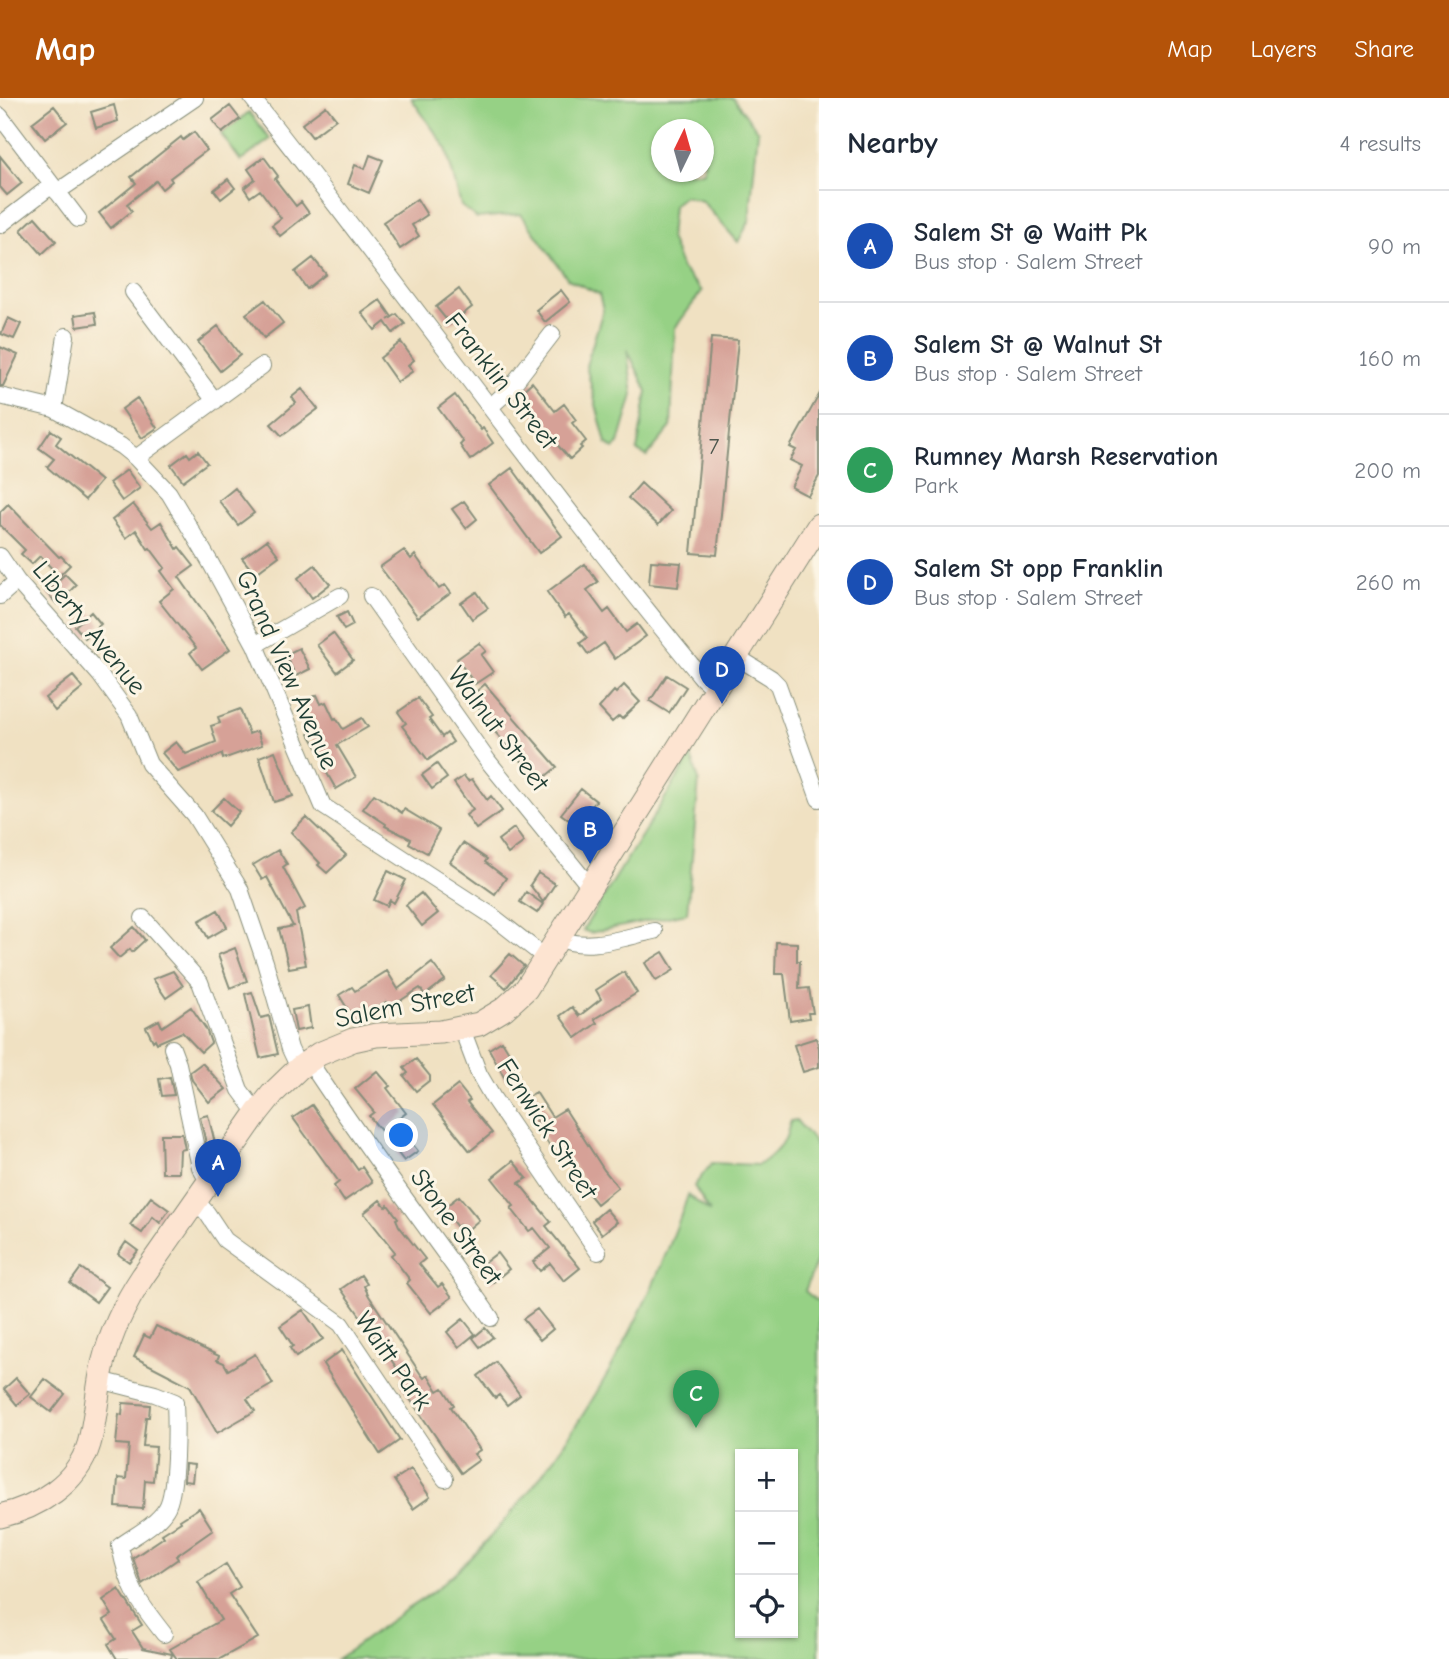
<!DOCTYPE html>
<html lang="en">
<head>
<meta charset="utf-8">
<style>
  body { margin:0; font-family:"Comic Neue",sans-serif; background:#f6f6f7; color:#1f2937 }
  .controls { position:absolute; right:21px; bottom:21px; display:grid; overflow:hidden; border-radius:0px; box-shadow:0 2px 5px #0004 }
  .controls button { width:63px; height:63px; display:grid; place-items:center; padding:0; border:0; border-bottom:2px solid #e0e1e3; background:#fff; color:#1f2937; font:35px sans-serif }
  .compass { position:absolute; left:651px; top:21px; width:63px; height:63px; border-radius:50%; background:#fff; box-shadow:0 2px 5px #0004; rotate:5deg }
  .you { position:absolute; left:402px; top:1038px; width:24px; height:24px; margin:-18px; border:5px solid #fff; border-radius:50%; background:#1a73e8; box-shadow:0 0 0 10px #1a73e833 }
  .badge { display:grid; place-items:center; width:46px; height:46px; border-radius:50%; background:#b45309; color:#fff; font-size:23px; font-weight:700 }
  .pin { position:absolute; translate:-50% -58px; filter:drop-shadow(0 2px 4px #0008) }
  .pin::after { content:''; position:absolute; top:37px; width:24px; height:21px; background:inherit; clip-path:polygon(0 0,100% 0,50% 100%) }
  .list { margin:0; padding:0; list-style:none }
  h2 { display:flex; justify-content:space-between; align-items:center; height:91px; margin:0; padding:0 28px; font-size:30px }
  h2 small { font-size:23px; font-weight:400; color:#747a83 }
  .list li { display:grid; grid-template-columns:46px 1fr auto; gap:21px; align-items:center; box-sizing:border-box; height:112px; padding:0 28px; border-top:2px solid #e0e1e3 }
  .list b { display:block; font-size:26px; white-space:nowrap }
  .list p { margin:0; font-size:23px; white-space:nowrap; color:#747a83 }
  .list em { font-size:23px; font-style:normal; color:#747a83 }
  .icon { flex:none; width:38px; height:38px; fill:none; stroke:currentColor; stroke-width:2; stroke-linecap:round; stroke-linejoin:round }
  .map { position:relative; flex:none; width:819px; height:1561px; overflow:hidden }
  header { display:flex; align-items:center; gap:42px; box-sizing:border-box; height:98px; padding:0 35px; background:#b45309; color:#fff }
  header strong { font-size:33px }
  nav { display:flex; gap:38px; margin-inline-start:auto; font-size:24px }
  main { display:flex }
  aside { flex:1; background:#fff }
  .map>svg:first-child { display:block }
  .green { fill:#96d185; stroke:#5a875c; stroke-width:2; fill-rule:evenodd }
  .building { fill:#d6a197 }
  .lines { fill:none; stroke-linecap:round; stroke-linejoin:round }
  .minor-casing { stroke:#888f7b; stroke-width:18 }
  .secondary-casing { stroke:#888f7b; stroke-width:25 }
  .minor { stroke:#fff; stroke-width:16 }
  .secondary { stroke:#fde4d1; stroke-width:23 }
  .labels { text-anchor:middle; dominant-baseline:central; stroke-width:6; stroke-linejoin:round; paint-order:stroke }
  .number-label { font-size:23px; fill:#4d564d }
  .street-label { font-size:26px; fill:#1f3d34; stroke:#fcf5e5 }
</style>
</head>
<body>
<header>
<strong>Map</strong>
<nav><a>Map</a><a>Layers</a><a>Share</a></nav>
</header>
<main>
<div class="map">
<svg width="819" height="1561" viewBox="0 0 819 1561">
  <rect width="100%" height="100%" fill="#fcf5e5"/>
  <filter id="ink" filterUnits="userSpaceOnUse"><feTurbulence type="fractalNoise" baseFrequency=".0143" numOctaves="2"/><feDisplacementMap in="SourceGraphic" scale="14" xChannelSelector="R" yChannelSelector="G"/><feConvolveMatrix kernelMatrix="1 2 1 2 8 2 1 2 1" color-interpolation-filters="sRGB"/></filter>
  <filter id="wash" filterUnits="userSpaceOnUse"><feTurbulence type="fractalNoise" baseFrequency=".00686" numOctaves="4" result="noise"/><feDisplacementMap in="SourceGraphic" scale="28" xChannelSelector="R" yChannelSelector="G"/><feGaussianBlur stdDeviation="1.57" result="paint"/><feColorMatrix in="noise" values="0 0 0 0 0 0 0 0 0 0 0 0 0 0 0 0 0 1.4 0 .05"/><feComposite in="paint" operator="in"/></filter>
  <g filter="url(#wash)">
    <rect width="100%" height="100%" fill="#f0e1c2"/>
    <!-- green -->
    <path class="green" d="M411,0H733L758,33L749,124L738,144L702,103L684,98L673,107L670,140L682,171L702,193L675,230L671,329L647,358L637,353L647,293L627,251L633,297L619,345L614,351L606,345L586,268L603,212L599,196L568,181L521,116L477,120L461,108L446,50ZM662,32H704V74H662Z
      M249,14L270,41L241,63L221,36Z
      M691,658L699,682L687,815L590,835L583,832Z
      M796,1022L813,1042L819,1054V1157L805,1193L819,1205V1561H337C358,1547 377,1532 397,1518C412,1507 428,1499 441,1487C552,1390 641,1236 688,1097L710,1114L694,1088L712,1065L758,1067C767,1063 780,1050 785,1041C788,1035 788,1029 791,1023ZM740,1356H793V1535H740Z"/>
    <g id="blocks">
      <!-- building -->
      <path class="building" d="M114,7L118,23L96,30L91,14Z
        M54,8L67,24L45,41L32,25Z
        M230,8L240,21L222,35L212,22Z
        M326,8L336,21L312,39L302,26Z
        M194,34L207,52L170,80L172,83L162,91L156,83L127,106L132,113L111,130L99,115L136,85L131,79L181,39L183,42Z
        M370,57L383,62L369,95L348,86L355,67L365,71Z
        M0,58L22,85L7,97L0,89Z
        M264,59L278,78L275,81L296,108L301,104L309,115L280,138L272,127L281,120L260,92L250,99L244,90L255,81L248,71Z
        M228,81L235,90L221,101L214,92Z
        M417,101L427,117L412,127L419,138L400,151L383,124Z
        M35,119L56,143L42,156L21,132Z
        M313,160L326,176L307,191L295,174Z
        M459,191L472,209L450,226L436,209Z
        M561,192L570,204L545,224L536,212Z
        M265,202L283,225L264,240L246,216Z
        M380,202L392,219L388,222L397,216L405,226L393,235L385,224L375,232L362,215Z
        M95,214L97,226L77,229L75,217Z
        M8,220L21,226L14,241L1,236Z
        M218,228L240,257L220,273L198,244Z
        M711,240L738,242L717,457L691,455Z
        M401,244L414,262L408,267L413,273L397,284L380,260Z
        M0,249L18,257L3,288H0Z
        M532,284L555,313L564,306L576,322L572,325L586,343L580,348L582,350L570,361L552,341L550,342L538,327L541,324L519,296Z
        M302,291L318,311L282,338L271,326L296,305L292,299Z
        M455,297L481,332L483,330L493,345L470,362L460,347L463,344L438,310Z
        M819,297V378L808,398L791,389L802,368L790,362L796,352L790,349Z
        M137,300L157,330L142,340L122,311Z
        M51,332L61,339L56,346L101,383L85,402L47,369L54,361L39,350Z
        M198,353L207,365L183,383L171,367L187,355L190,359Z
        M512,370L562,438L539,455L489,387Z
        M127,372L140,390L122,403L109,385Z
        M641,385L671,413L658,427L628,400Z
        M235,390L254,415L238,427L219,403Z
        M464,403L477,421L466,430L452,411Z
        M8,406L59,459L61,458L70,467L59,478L40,458L32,466L21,456L25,452L0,427V414Z
        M133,406L152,430L161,424L177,451L179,449L194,468L179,479L230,551L202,571L190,555L196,550L159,503L174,491L161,473L165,470L150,450L148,451L136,432L126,440L112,422Z
        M267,442L279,458L255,476L242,460Z
        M404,452L411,461L415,457L439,491L445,487L451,495L418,519L380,469Z
        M651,463L681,465L678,489L649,486Z
        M585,466L598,484L587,492L604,515L609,511L626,534L637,526L646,538L615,561L604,545L588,556L580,545L587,540L569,516L565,519L547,494Z
        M315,467L330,486L312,500L298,480Z
        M65,476L76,487L57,506L46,494Z
        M477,494L488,510L472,521L461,505Z
        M91,514L101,526L85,540L75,528Z
        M347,514L353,527L344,532L337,519Z
        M333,535L353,562L337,574L317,547Z
        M479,545L486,553L481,557L493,574L475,586L457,561Z
        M299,550L310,571L296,578L285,557Z
        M667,577L686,589L669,615L650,603Z
        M73,578L83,590L55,613L45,600Z
        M485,586L557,669L540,683L494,633L497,631L470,599Z
        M624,587L640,604L622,621L619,618L612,624L599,610L614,593L616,595Z
        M317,597L321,606L326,604L334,621L336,620L343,631L362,620L368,629L337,647L356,679L336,691L324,670L328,668L309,636L315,632L302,605Z
        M418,600L432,619L429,621L442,639L447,635L453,644L428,662L402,628L406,625L398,614Z
        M240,611L249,636L257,633L262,647L223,661L222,656L178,674L162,655L176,644L186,656L216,644L211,628L220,625L218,619Z
        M275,653L293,698L274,704L259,659Z
        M437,666L447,680L432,691L422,677Z
        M464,678L468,683L472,681L487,702L491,698L502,713L476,731L466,717L473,712L454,685Z
        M581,691L596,703L580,724L578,722L574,726L561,716Z
        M374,696L402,715L404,711L439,732L427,755L409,745L411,741L385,728L386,726L363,711Z
        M224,700L239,714L227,728L211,713Z
        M306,719L346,757L327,775L318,767L320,765L291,734Z
        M514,730L524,744L508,756L498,742Z
        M463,745L487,761L485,764L506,780L495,796L450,764Z
        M278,752L287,766L283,769L305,810L296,815L306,867L289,870L279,831L293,828L267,779L262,782L253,767Z
        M388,773L406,782L394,805L390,802L387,808L374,802Z
        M538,775L555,786L543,804L530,787Z
        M526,794L543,806L537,815L520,804Z
        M421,795L438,815L422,828L406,807Z
        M218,812L227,829L208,840L199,823Z
        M134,829L145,842L132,854L130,851L119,860L110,850Z
        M776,844L797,845V863H800L799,891L809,890L813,915H808L809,920L790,923L784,876H775Z
        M235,850L247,883L230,890L218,857Z
        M663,854L674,872L656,883L645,865Z
        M510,856L524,868L506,890L491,877Z
        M432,865L445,882L425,897L420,890L389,910L386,904L355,923L339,897L352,889L355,893L387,873L398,891Z
        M173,873L183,888L166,900L153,881Z
        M624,874L637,895L594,921L597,925L576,940L560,918L572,909L579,918L601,901L596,892Z
        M252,894L261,920L269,918L278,956L260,960L245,896Z
        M191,909L206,931L211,945L201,954L182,934L157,945L155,941L153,943L146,929L159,922L162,929Z
        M308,909L311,930L296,933L292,912Z
        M816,940L819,950V969L803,974L794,947Z
        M502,943L513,961L511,962L519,976L506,983L489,951Z
        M416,961L430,978V982L416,993L404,978L408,975L404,970Z
        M202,965L226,991L209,1004L192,982L190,974Z
        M377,973L390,988L387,990L406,1015L382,1034L369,1018L374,1014L355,991Z
        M170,979L174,997L162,998L159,981Z
        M458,987L470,1002L467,1004L492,1035L470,1053L433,1007Z
        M536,994L552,1019L565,1011L604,1072L618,1089L597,1106L584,1090L586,1088L567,1058L559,1063L539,1031L541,1030L524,1001Z
        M312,1007L358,1072L362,1069L372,1084L344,1103L334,1088L339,1084L293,1020Z
        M208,1017L215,1045L212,1046L213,1053L208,1054L200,1019Z
        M161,1036H182L185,1051L180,1052L179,1075H162Z
        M410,1043L418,1053L404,1063L397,1054Z
        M513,1063L527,1080L519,1085L551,1124L546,1128L580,1170L564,1183L550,1165L540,1173L533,1164L550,1150L534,1130L529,1133L511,1110L514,1108L492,1080Z
        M459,1098L479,1122L465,1134L459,1127L457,1129L446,1115L449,1114L445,1109Z
        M151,1099L169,1112L160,1125L153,1119L142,1135L130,1127Z
        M380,1102L386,1109L388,1107L398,1120L396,1121L399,1128L425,1161L419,1166L438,1189L442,1186L452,1199L431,1215L407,1185L410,1182L391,1157L395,1154L364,1115Z
        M606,1111L617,1124L602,1136L592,1123Z
        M126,1144L138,1153L129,1164L118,1156Z
        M497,1155L509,1171L492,1185L479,1169Z
        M81,1170L107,1189L96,1204L70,1185Z
        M361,1177L367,1186L364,1188L369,1198L420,1275L424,1280L428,1277L438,1293L443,1290L454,1307L451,1309L480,1352L474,1356L479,1362L461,1375L401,1288L406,1284L388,1257L341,1191Z
        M537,1211L553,1231L540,1242L523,1221Z
        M303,1212L323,1241L296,1259L290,1250L293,1248L280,1228Z
        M463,1221L475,1236L459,1249L447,1234Z
        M156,1228L219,1258L217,1262L224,1265L228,1272L255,1256L273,1286L247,1301L255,1313L217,1335L190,1288L134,1259L144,1237L150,1240Z
        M485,1230L493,1239L480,1249L473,1240Z
        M342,1252L400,1342L380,1356L323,1266Z
        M496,1264L520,1297L507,1307L499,1297L495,1300L478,1278Z
        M16,1280L30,1296L17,1307L4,1291Z
        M45,1281L65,1296L51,1314L31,1299Z
        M123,1305L150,1307L149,1319H146L143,1348L156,1349L153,1383L145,1382L143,1411L116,1409L118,1380L126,1381L129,1347L116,1346L119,1316L122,1317Z
        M185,1366L194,1367L192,1384L184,1383Z
        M411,1371L430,1399L413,1411L394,1382Z
        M199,1410L213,1432L176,1458L178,1461L142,1486L133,1460L164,1439L162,1436L181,1424L180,1422Z
        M226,1466L240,1489L229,1496L258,1540L220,1561H177L170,1551L221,1522L198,1484Z
        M119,1491L142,1527L132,1533L143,1550L172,1556L171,1561H117L108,1546L116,1541L104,1522L112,1517L103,1502Z"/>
    </g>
  </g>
  <g filter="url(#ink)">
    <use href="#blocks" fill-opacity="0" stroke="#888f7b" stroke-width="2"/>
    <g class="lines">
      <!-- minor casing -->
      <g class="minor-casing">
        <path id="minor" d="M252,0C405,192 547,392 703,581L716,592
          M0,18L78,121
          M57,94L195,0
          M0,127L52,87
          M133,194L215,303
          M0,298L54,311L121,348L136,360L169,395L210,464L255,547L323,708L491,817L546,860
          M490,309L508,293L552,236
          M54,311L66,238
          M136,360L262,268
          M0,458L17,483L100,577L129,617L149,666L194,717L240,791L265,864L290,951L299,970
          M0,498L17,483
          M371,498L488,663L590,789
          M255,547L340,498
          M737,559L771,580L778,587L819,701
          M143,820L200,884L240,992L257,1015
          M559,840C586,854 625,839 654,833
          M462,931L479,976L493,1000L598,1154
          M172,950L178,966L200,1069L209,1085
          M309,963C366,1051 431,1134 491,1220
          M196,1103L207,1115L225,1142L341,1226L445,1381
          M100,1282L155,1296L175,1304C176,1325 177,1395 166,1411C156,1427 135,1437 120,1448C128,1490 138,1503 164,1536"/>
      </g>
      <!-- secondary casing -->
      <g class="secondary-casing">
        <path id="secondary" d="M0,1418C38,1409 77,1386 89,1346C96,1321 97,1292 103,1266C111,1234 125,1205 143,1178L257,1015L273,995L299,970L319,956L353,942L376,937L441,934L479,926L504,911L526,891L819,427"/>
      </g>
      <!-- minor -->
      <use href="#minor" class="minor"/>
      <!-- secondary -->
      <use href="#secondary" class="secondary"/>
    </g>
  </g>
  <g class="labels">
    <!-- number labels -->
    <g class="number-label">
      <text x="714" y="348">7</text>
    </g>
    <!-- street labels -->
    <g class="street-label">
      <text transform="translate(501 283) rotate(52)">Franklin Street</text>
      <text transform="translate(89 530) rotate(51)">Liberty Avenue</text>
      <text transform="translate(287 572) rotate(66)">Grand View Avenue</text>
      <text transform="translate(498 631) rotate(53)">Walnut Street</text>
      <text transform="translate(405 908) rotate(-11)">Salem Street</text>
      <text transform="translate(547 1031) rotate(57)">Fenwick Street</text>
      <text transform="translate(456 1129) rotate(54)">Stone Street</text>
      <text transform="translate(393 1263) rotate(55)">Waitt Park</text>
    </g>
  </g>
</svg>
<div class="controls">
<button>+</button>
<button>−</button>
<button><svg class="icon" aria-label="locate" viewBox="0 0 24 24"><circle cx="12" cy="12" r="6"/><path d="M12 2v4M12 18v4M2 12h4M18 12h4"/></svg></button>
</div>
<svg class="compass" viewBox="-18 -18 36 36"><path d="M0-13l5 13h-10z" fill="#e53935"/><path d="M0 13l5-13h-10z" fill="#747a83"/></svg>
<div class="you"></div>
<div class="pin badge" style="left:218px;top:1099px;background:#1a4fb4">A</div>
<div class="pin badge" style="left:590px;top:766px;background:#1a4fb4">B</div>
<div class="pin badge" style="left:696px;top:1330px;background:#2e9e5b">C</div>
<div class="pin badge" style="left:722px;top:606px;background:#1a4fb4">D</div>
</div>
<aside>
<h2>Nearby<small>4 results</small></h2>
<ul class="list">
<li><span class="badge" style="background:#1a4fb4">A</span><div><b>Salem St @ Waitt Pk</b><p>Bus stop · Salem Street</p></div><em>90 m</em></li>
<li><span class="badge" style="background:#1a4fb4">B</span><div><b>Salem St @ Walnut St</b><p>Bus stop · Salem Street</p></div><em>160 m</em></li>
<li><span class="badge" style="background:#2e9e5b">C</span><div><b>Rumney Marsh Reservation</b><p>Park</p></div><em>200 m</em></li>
<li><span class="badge" style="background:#1a4fb4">D</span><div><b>Salem St opp Franklin</b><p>Bus stop · Salem Street</p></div><em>260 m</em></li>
</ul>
</aside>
</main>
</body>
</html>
